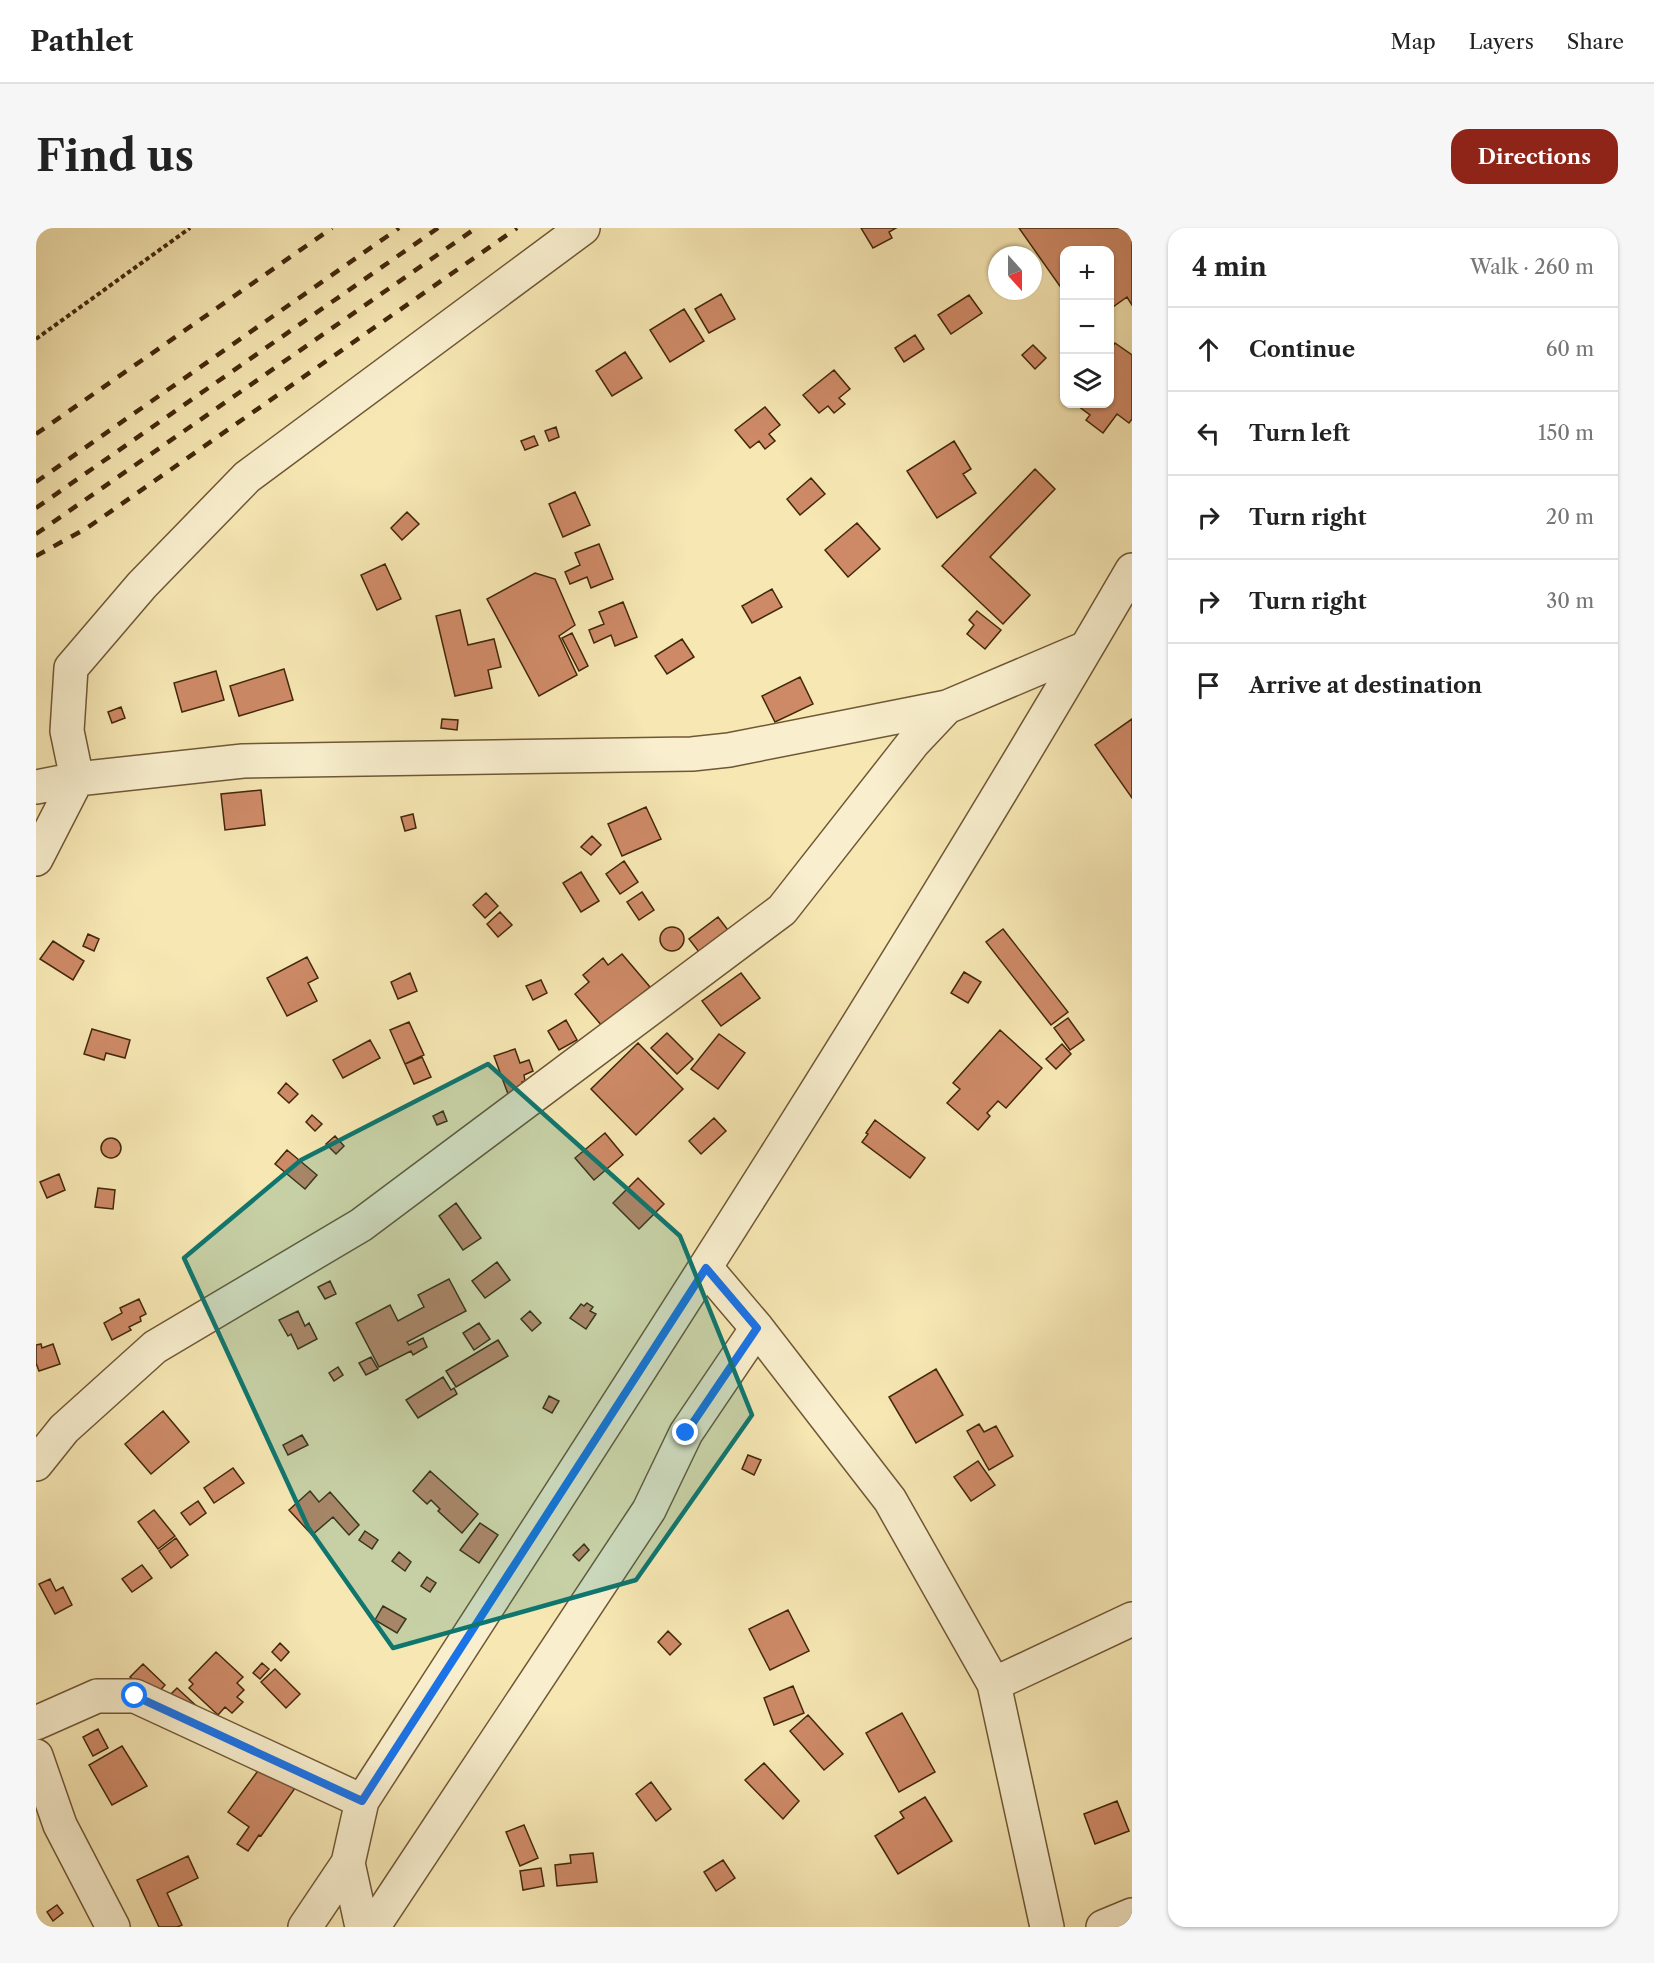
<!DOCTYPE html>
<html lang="en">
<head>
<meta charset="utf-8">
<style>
  body { margin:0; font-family:"Libre Caslon Text",serif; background:#f6f6f6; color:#222 }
  .controls { position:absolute; right:18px; top:18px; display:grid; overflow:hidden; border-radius:12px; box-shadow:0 2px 4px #0004 }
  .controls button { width:54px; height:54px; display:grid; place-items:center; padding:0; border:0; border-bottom:2px solid #e0e0e0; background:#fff; color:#222; font:30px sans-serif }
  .compass { position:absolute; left:952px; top:18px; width:54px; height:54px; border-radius:50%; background:#fff; box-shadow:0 2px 4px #0004; rotate:159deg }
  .stop { position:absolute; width:18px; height:18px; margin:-14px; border:4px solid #1a73e8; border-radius:50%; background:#fff }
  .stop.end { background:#1a73e8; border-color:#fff; box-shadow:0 2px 6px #0008 }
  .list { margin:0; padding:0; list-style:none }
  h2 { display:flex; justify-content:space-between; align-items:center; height:78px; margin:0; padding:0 24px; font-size:26px }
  h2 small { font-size:20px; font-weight:400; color:#767676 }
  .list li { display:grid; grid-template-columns:39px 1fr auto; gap:18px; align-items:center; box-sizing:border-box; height:84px; padding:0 24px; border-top:2px solid #e0e0e0 }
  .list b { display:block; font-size:22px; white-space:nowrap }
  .list em { font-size:20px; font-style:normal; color:#767676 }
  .icon { flex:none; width:33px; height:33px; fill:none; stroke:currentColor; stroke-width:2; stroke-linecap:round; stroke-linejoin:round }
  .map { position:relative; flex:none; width:1096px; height:1699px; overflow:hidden; border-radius:18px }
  header { display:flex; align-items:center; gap:36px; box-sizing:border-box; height:84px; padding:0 30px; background:#fff; border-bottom:2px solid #e0e0e0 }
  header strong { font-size:28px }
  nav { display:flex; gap:33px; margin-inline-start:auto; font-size:21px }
  .intro { display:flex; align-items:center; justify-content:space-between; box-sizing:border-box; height:144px; padding:0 36px }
  h1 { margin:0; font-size:42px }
  .button { padding:15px 27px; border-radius:18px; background:#8f2418; color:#fff; font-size:21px; font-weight:700 }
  main { display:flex; gap:36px; padding:0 36px }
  aside { flex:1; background:#fff; border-radius:18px; box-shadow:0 2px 4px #0004 }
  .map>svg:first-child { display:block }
  .building { fill:#ce8a67; stroke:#43270b; stroke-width:1.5 }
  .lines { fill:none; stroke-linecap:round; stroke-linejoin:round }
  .minor-casing { stroke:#705735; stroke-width:36 }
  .path { stroke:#43270b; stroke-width:4; stroke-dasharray:4.5 3; stroke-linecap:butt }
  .minor { stroke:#f9efce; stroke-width:33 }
  .rail { stroke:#43270b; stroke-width:4.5; stroke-dasharray:10 10; stroke-linecap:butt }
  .route { stroke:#1a73e8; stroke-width:8 }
  .marked { fill:#0f766e; fill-opacity:0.2; stroke:#0f766e; stroke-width:4.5; stroke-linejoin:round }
</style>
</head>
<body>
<header>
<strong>Pathlet</strong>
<nav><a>Map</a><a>Layers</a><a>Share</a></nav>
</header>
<div class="intro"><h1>Find us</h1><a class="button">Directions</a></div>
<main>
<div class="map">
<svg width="1096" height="1699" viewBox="0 0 1096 1699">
  <rect width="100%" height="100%" fill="#f6e7b3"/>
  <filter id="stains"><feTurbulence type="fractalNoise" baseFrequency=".00333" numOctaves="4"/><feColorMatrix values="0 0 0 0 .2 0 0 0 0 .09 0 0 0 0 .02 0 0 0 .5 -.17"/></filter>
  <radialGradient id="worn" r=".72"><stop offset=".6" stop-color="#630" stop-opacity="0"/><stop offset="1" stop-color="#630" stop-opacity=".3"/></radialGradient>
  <!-- building -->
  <path class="building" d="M825,0H860L853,4L856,10L837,20Z
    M983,0H1096V77L1091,69L1074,81V22H1028V64Z
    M685,66L699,91L673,105L659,81Z
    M933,67L946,85L915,106L902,87Z
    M648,81L668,113L634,134L614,102Z
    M879,107L888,121L868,134L859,120Z
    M1079,115L1096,127V191L1093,195L1081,186L1067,205L1050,192L1054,187L1042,178L1044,176H1074V122Z
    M997,117L1010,130L999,141L986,127Z
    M589,124L606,150L576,168L560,143Z
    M798,142L814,161L803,170L809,176L798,185L792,178L783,185L767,167Z
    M729,179L744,197L733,206L739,213L729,221L723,213L714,220L699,202Z
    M520,199L523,209L513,213L509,203Z
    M498,208L502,217L489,222L485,213Z
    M918,213L935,241L927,246L940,265L901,290L871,243Z
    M999,241L1019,261L954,329L994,367L967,396L906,338Z
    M775,250L789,266L764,287L751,271Z
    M539,264L554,297L527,309L513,276Z
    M371,284L383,296L366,312L355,300Z
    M821,295L844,321L812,349L789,322Z
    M563,316L577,351L555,360L551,349L534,356L529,344L544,337L539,325Z
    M349,336L365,371L341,382L325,347Z
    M499,345L519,351L539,397L523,408L541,447L503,468L451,371Z
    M736,361L746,379L716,395L706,378Z
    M587,374L601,409L579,418L575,407L558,415L553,402L568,396L563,384Z
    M424,382L432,417L458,411L465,439L452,442L456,460L419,468L400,388Z
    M941,383L965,402L949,421L931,406L938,397L933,392Z
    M536,405L552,438L543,443L526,410Z
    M646,411L658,429L631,446L619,428Z
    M248,441L257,472L203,488L194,458Z
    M180,443L188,472L146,484L138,455Z
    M764,449L777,476L739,494L726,468Z
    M85,479L89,490L76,495L72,484Z
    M406,491L422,492L421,502L405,500Z
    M1096,491V570L1059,517Z
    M225,562L229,597L189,602L185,566Z
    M610,579L625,611L586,628L572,596Z
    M377,586L380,600L369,603L365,589Z
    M556,608L565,617L555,627L545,619Z
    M588,633L602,654L584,666L570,646Z
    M545,644L563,673L545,684L527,655Z
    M606,664L618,682L603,692L591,674Z
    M450,665L462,678L449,690L437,677Z
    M464,684L476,697L462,709L451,696Z
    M682,689L692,702L663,724L653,711Z
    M624 711a12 12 0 1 1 24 0a12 12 0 1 1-24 0Z
    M967,701L1032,784L1015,797L950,714Z
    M52,706L63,711L58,723L47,718Z
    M17,713L48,733L37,752L4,731Z
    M586,726L614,759L566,798L539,766L553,754L547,747L567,730L572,737Z
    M271,729L282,750L272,755L281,773L251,788L231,750Z
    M928,744L945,754L932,775L915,765Z
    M374,745L381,763L362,771L355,754Z
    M705,745L724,770L685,798L666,773Z
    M505,752L511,765L497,772L490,758Z
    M1032,790L1048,812L1034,822L1018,800Z
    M530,792L541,812L523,822L512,803Z
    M373,794L388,827L369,836L354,802Z
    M56,801L94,812L89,830L70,825L68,832L48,826Z
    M964,802L1006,840L970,880L962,873L951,885L954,888L942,902L911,875L924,861L917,855Z
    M631,805L657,831L641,846L615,820Z
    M683,806L709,825L682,861L655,841Z
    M334,812L344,830L307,850L297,832Z
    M602,815L647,861L600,907L555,861Z
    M1026,816L1035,826L1020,841L1010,831Z
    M479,821L484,835L493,832L497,843L488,847L489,853L486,854L488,859L472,866L458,828Z
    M386,829L395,849L378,856L369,836Z
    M250,855L262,866L253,875L242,865Z
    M407,883L411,893L401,897L397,888Z
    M276,887L286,896L279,903L270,894Z
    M678,890L690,903L665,926L653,913Z
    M839,892L889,930L874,950L826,914L832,906L830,905Z
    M569,905L587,927L558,952L539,930Z
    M299,908L308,918L300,926L290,916Z
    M65 920a10 10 0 1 1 20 0a10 10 0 1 1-20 0Z
    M251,922L281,947L269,961L239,936Z
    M23,946L29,962L11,970L4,954Z
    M602,950L628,976L603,1001L577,975Z
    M62,960L79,962L77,981L59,979Z
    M420,975L445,1010L427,1022L403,988Z
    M461,1034L474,1052L449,1070L436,1053Z
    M413,1051L430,1083L371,1114L373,1117L387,1110L391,1119L377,1127L375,1123L343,1139L320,1095L354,1077L362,1093L388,1079L382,1067Z
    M294,1053L300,1066L289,1071L282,1059Z
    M103,1071L110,1086L104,1089L105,1093L93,1099L95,1102L76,1112L68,1095L86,1085L84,1080Z
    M551,1075L557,1079L554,1083L560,1086L550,1101L534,1090L545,1076L548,1078Z
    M262,1083L269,1098L273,1095L281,1111L262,1121L255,1106L252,1108L243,1092Z
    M494,1083L505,1095L496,1103L485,1091Z
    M443,1095L454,1111L438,1122L427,1105Z
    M462,1112L472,1128L420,1159L410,1143Z
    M5,1116L6,1120L17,1116L24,1136L3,1143L0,1135V1117Z
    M335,1129L342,1141L330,1147L323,1135Z
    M302,1139L307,1147L298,1153L293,1145Z
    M900,1141L927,1187L880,1215L853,1169Z
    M407,1149L415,1162L418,1160L421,1166L382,1190L370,1172Z
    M513,1168L523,1173L516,1185L507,1180Z
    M127,1183L153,1214L115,1246L89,1216Z
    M943,1196L948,1204L960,1198L977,1228L953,1242L931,1203Z
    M266,1207L272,1217L252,1227L247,1217Z
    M712,1227L725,1232L718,1247L706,1241Z
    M942,1233L959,1257L935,1273L918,1249Z
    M197,1240L208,1255L178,1275L168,1260Z
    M394,1243L442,1286L426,1305L402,1283L404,1281L395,1272L391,1276L377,1263Z
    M274,1263L283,1274L294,1264L323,1297L313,1307L297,1289L276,1307L253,1282Z
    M162,1273L170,1285L154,1297L145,1285Z
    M118,1282L139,1308L122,1321L102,1294Z
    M444,1295L462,1307L443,1335L424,1322Z
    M329,1303L342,1312L336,1321L323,1312Z
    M140,1310L152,1327L135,1340L123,1323Z
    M548,1316L553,1322L543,1333L537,1327Z
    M363,1324L375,1334L369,1343L356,1333Z
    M106,1337L116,1350L96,1364L86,1351Z
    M391,1349L400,1355L394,1364L385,1358Z
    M14,1351L20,1363L27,1359L36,1377L19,1386L3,1356Z
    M347,1378L370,1391L361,1405L339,1392Z
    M752,1382L773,1423L734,1442L713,1401Z
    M632,1403L645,1416L634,1427L622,1414Z
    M244,1415L253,1424L245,1433L236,1424Z
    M180,1424L207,1449L201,1455L208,1462L201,1469L207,1474L196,1485L189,1479L182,1487L153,1460L157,1456L153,1452Z
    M226,1435L233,1441L224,1451L217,1445Z
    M107,1436L129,1457L117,1470L94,1449Z
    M239,1441L264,1466L250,1480L225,1454Z
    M757,1458L768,1485L738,1497L728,1470Z
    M141,1460L167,1484L130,1471Z
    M866,1485L899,1544L863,1564L830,1505Z
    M772,1487L807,1526L788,1542L754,1503Z
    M62,1501L72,1520L57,1528L47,1509Z
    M86,1518L111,1558L76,1577L53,1537Z
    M229,1533L262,1556L225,1608L223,1607L212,1623L201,1616L213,1599L192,1584Z
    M728,1535L763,1573L747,1591L709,1552Z
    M615,1554L635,1581L620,1593L600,1566Z
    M889,1569L916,1613L862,1646L839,1608L868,1590L864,1584Z
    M1081,1573L1093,1603L1059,1616L1048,1586Z
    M488,1597L502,1630L484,1638L470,1604Z
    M557,1625L561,1654L521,1658L519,1637L535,1635L534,1627Z
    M152,1628L162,1650L131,1665L146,1697L141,1699H123L101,1652Z
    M687,1632L699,1650L680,1663L668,1644Z
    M505,1640L508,1658L487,1662L484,1643Z
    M21,1677L27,1685L17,1693L11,1684Z"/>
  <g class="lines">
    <!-- minor casing -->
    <g class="minor-casing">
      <path id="minor" d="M0,559L41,551L207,533L656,526L693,522L911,479L1050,420
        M0,631L41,551L31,503L35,440L106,357L211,249L547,0
        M670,1040L721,1100L854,1272L958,1456L1011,1699
        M0,1236L28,1201L119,1119L325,997L746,682L877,515L911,479
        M958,1456L1096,1391
        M0,1495L61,1468H99L326,1573
        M0,1528L24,1597L77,1699
        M312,1635L326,1699
        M269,1699L312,1635L326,1573C589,1166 853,760 1096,342
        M337,1699L613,1282L650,1205L721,1100
        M1067,1699L1096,1687"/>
    </g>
    <!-- path -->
    <path class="path" d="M0,111L154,0"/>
    <!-- minor -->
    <use href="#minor" class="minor"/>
    <!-- rail -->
    <path class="rail" d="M0,206L296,0
      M0,254L363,0
      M0,280L402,0
      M0,306L440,0
      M0,328L51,300L481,0"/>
  </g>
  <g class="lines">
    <!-- route -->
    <path class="route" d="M99,1468L326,1573L670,1040L721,1100L650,1205"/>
  </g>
  <!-- marked area -->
  <path class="marked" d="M452,836L644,1008L716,1187L600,1352L357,1420L272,1299L148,1030L265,932Z"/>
  <rect width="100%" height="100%" filter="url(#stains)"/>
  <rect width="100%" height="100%" fill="url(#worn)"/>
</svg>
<div class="controls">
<button>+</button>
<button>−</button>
<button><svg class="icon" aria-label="layers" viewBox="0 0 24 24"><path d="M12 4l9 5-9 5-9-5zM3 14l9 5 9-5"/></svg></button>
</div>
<svg class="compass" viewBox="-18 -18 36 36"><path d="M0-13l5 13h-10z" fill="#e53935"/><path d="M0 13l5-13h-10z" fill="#767676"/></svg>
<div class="stop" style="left:99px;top:1468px"></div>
<div class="stop end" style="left:650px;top:1205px"></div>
</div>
<aside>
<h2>4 min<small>Walk · 260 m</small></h2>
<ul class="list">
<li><svg class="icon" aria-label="ahead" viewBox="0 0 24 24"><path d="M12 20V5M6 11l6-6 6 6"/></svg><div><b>Continue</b></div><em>60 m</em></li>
<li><svg class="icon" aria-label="left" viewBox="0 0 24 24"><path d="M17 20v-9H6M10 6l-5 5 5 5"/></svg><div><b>Turn left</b></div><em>150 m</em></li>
<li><svg class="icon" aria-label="right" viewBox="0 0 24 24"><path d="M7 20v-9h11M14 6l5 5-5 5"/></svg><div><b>Turn right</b></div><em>20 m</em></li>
<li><svg class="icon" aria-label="right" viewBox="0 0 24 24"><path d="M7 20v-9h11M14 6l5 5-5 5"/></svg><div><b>Turn right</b></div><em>30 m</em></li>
<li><svg class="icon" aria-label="arrive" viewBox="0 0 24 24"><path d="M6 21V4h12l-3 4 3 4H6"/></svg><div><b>Arrive at destination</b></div></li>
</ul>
</aside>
</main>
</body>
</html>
